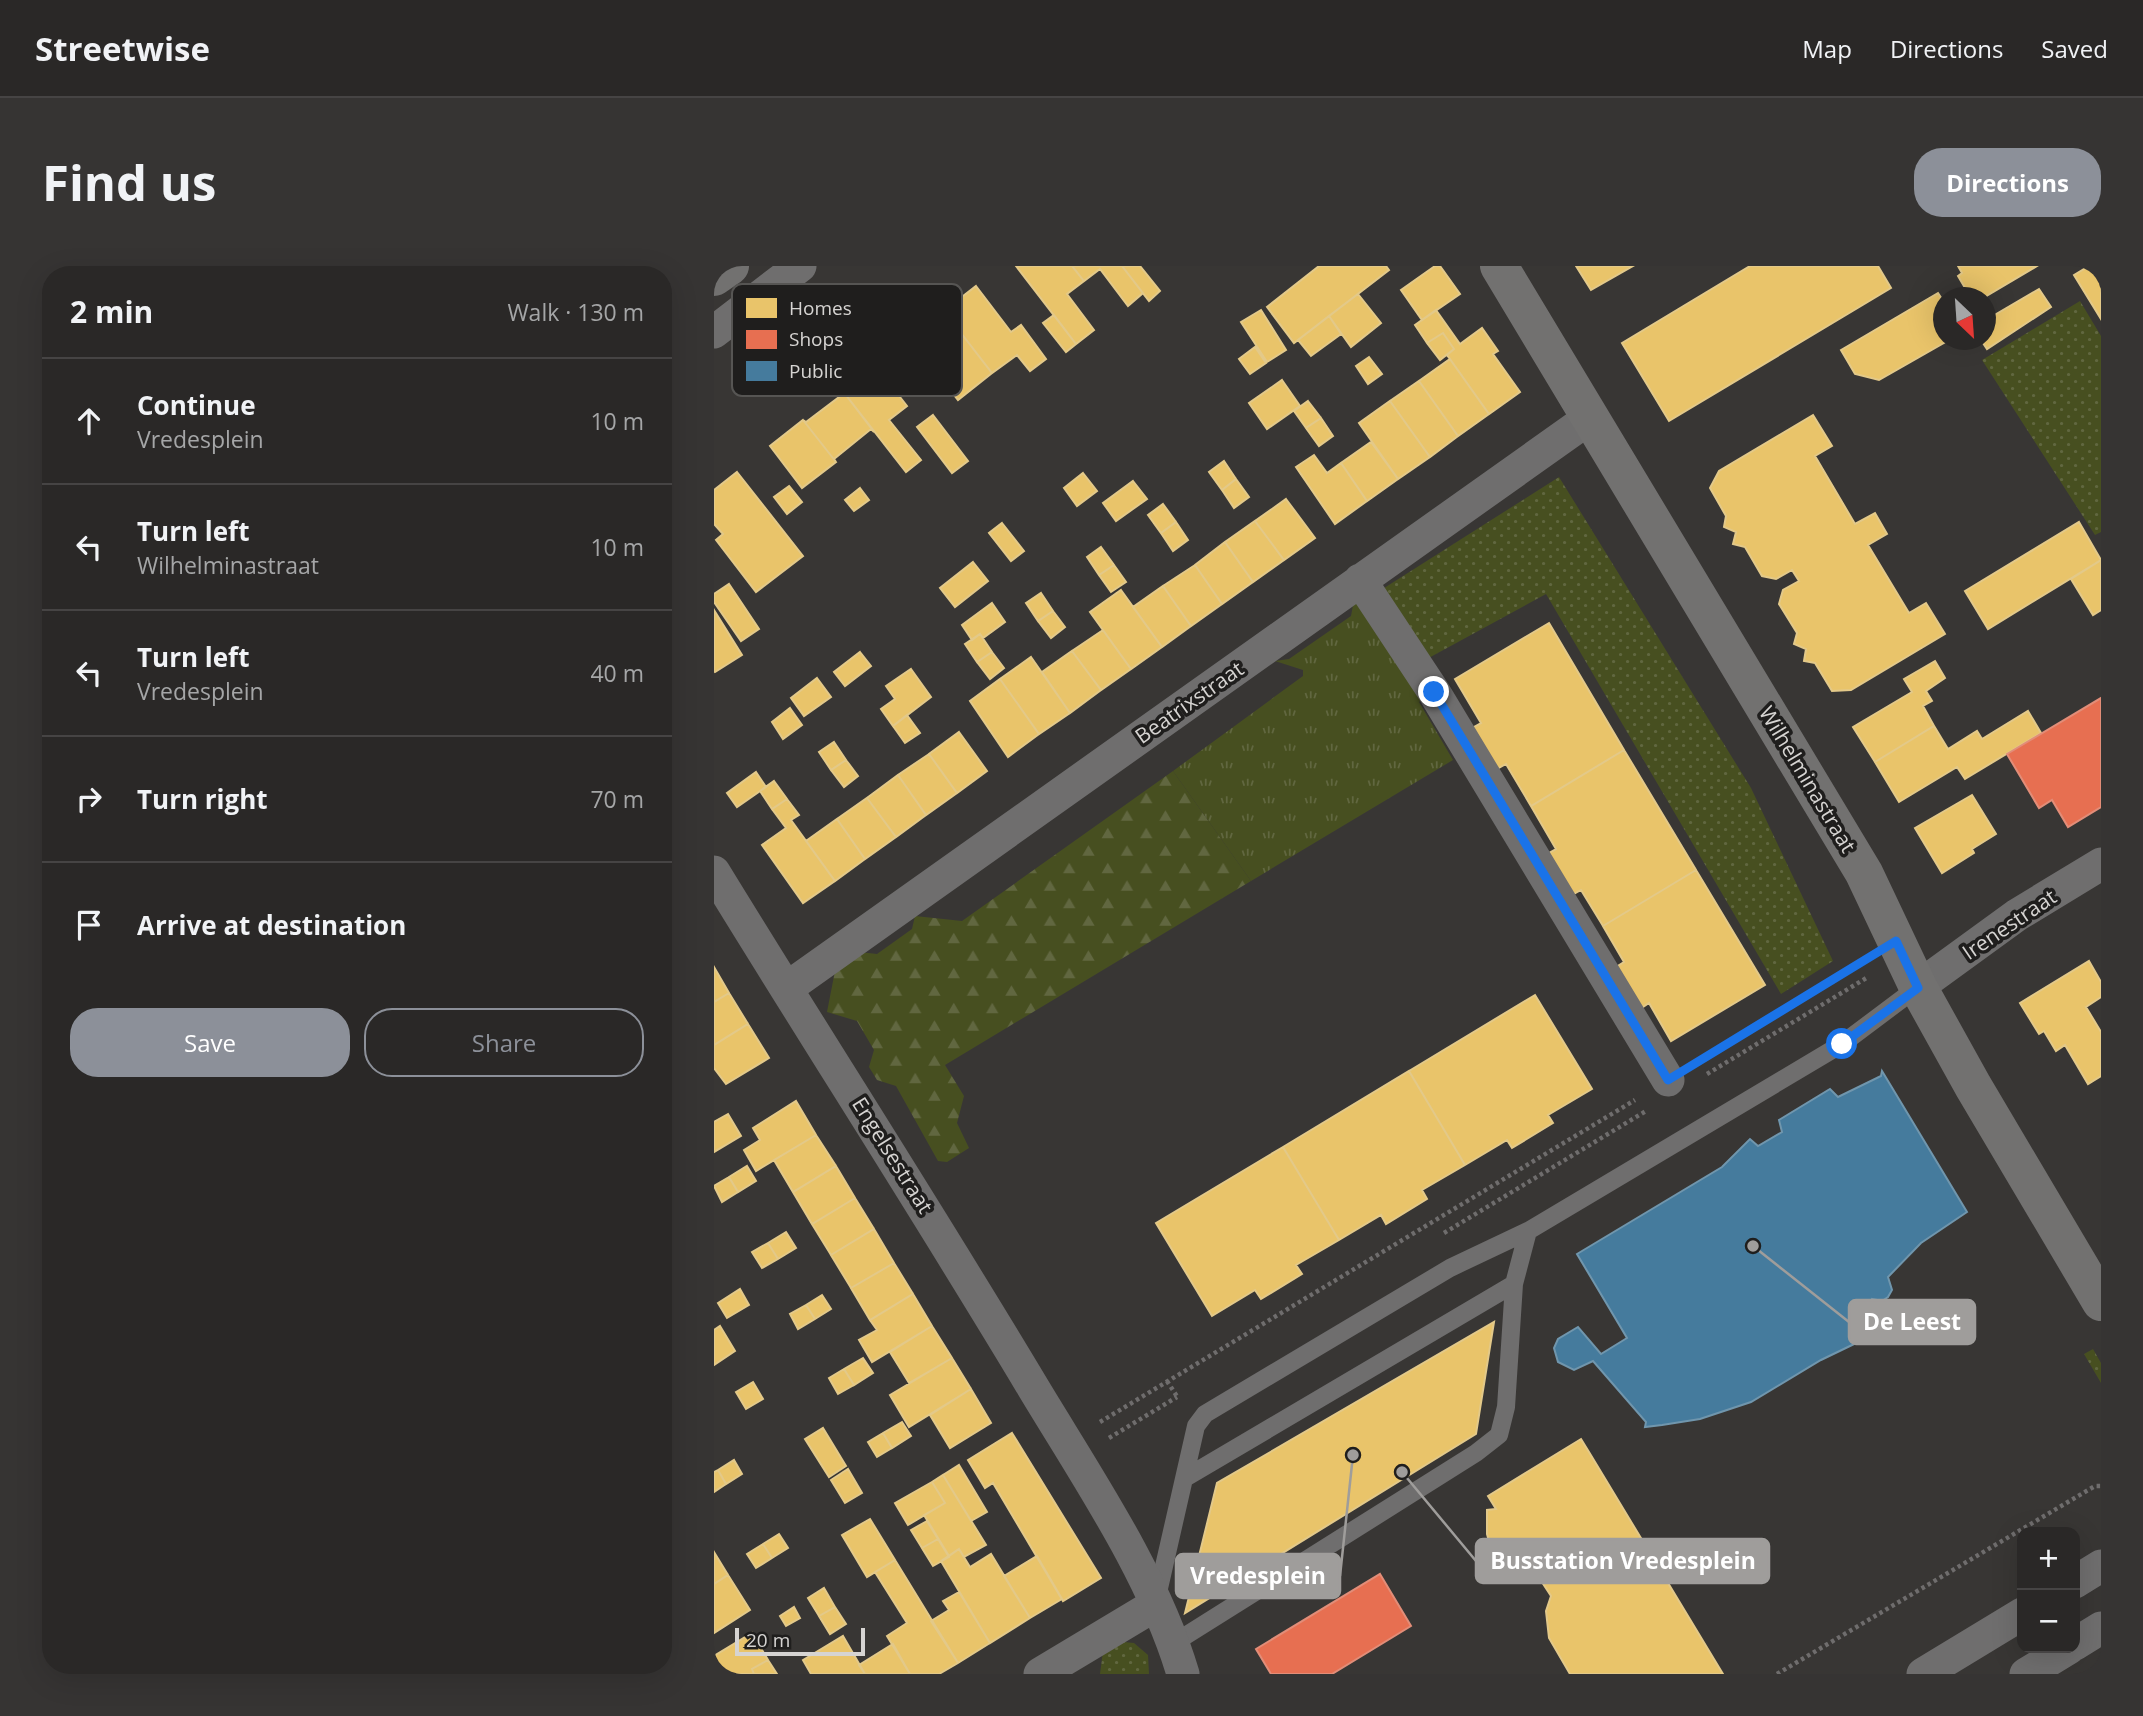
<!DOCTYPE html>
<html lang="en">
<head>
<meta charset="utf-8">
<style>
  body { margin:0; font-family:"Open Sans",sans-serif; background:#363433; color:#f1f3f6 }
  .controls { position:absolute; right:21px; bottom:21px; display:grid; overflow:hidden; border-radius:14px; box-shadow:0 7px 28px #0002 }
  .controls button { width:63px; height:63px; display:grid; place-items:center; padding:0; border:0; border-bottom:2px solid #464444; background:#2a2827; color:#f1f3f6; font:35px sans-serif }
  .compass { position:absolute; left:1219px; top:21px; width:63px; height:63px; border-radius:50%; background:#2a2827; box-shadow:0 7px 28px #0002; rotate:155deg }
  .scale { position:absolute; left:21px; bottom:18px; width:130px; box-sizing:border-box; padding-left:7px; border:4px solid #d6d4d2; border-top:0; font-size:19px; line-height:24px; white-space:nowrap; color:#d6d4d2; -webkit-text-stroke:5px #1f1e1d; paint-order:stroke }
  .stop { position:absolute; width:21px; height:21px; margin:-16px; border:5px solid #1a73e8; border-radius:50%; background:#fff }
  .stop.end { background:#1a73e8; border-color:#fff; box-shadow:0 2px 7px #0008 }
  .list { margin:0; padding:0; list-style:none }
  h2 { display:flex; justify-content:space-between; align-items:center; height:91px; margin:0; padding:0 28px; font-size:30px }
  h2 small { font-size:23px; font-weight:400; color:#a5a6a7 }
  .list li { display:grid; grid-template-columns:46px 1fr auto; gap:21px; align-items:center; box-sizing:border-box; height:126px; padding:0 28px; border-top:2px solid #464444 }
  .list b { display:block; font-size:26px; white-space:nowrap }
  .list p { margin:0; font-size:23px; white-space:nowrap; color:#a5a6a7 }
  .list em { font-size:23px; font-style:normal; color:#a5a6a7 }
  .actions { display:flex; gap:14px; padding:21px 28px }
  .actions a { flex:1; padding:16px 0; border:2px solid #8c9099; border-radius:28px; text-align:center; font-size:24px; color:#8c9099 }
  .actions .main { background:#8c9099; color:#fff }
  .icon { flex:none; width:38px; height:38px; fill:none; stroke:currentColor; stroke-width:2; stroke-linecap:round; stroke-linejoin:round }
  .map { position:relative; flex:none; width:1387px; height:1408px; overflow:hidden; border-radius:28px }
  header { display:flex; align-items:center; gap:42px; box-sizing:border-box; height:98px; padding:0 35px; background:#2a2827; border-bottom:2px solid #464444 }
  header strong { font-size:33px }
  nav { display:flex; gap:38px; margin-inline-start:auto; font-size:24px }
  .intro { display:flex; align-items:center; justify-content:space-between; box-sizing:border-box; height:168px; padding:0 42px }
  h1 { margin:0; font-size:49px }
  .button { padding:18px 32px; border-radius:28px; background:#8c9099; color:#fff; font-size:24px; font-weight:700 }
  main { display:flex; gap:42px; padding:0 42px }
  aside { flex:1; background:#2a2827; border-radius:28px; box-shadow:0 7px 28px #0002 }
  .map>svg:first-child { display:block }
  .grass { fill:url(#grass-dots) }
  .forest { fill:url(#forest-firs) }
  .park { fill:url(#park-tufts) }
  .homes { fill:#e9c46a; stroke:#e3c989; stroke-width:2 }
  .shops { fill:#e76f51; stroke:#e28d78; stroke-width:2 }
  .public { fill:#457b9d; stroke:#7096ad; stroke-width:2 }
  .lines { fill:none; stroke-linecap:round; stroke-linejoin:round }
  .path { stroke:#6f6d6d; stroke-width:4.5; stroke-dasharray:3.5 3.5; stroke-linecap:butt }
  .lane { stroke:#6f6e6e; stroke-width:18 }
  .street { stroke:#6f6e6e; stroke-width:33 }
  .secondary { stroke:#727170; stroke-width:38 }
  .route { stroke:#1a73e8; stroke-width:9 }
  .labels { text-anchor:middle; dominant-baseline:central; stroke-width:7; stroke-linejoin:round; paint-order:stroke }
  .street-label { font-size:21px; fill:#d6d4d2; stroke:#1f1e1d }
  .key { fill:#1f1e1d; stroke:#565553; stroke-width:2 }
  .key-label { font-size:19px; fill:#d6d4d2 }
  .leader { fill:none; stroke:#9f9d9b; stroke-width:2.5 }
  .callout-dot { fill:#9f9d9b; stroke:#1f1e1d; stroke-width:2.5 }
  .callout { fill:#9f9d9b; stroke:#9f9d9b; stroke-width:2.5 }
  .callout-label { font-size:23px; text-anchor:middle; font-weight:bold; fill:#fff }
</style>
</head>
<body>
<header>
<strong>Streetwise</strong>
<nav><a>Map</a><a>Directions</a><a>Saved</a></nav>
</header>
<div class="intro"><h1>Find us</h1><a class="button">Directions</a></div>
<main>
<aside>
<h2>2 min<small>Walk · 130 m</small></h2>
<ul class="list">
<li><svg class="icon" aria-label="ahead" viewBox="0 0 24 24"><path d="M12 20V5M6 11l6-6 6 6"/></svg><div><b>Continue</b><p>Vredesplein</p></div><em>10 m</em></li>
<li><svg class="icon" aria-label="left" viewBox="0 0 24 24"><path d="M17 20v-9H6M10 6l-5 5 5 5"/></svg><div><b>Turn left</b><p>Wilhelminastraat</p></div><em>10 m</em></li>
<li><svg class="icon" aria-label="left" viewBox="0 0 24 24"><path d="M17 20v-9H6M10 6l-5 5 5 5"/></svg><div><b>Turn left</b><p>Vredesplein</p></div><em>40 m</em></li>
<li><svg class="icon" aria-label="right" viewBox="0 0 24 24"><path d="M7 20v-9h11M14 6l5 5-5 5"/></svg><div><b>Turn right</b></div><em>70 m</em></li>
<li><svg class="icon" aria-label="arrive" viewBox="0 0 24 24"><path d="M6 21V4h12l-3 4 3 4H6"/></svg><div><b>Arrive at destination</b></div></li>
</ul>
<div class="actions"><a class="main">Save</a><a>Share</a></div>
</aside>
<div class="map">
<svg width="1387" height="1408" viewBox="0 0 1387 1408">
  <defs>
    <pattern id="grass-dots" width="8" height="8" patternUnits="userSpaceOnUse" patternTransform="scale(1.75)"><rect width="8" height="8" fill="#474f20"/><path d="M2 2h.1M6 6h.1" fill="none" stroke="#616740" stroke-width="1.8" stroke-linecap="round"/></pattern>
    <pattern id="forest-firs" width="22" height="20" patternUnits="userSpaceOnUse" patternTransform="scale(1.75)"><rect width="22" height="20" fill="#474f20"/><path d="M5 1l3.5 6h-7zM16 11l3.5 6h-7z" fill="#616740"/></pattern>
    <pattern id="park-tufts" width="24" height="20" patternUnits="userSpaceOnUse" patternTransform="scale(1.75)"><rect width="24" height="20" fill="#474f20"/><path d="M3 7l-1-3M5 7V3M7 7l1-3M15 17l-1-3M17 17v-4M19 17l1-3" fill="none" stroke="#616740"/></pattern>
  </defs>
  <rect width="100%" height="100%" fill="#383634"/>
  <!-- grass -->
  <path class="grass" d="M1366,35L1387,70V266L1381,269L1268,94Z
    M845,211L1037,522L1119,695L1067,728L832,328L711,394L667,324Z
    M1379,1083L1387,1097V1117L1370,1088Z
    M410,1376L420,1377L434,1389L435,1408H386L389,1385Z"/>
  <!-- forest -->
  <path class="forest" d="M459,505L537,615L231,799L250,830L243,857L255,882L233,896L224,895L182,820L163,814L155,801L160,784L143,755L113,746L121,705L145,686L163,688L198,663L201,650L248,655Z"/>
  <!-- park -->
  <path class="park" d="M640,334L718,427L705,436L739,494L537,615L459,505L589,410V404L561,395L575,393L637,350Z"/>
  <!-- homes -->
  <path class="homes" d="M302,0H358L370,15L353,28L380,64L362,78Z
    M358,0H408L429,27L414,40L386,3L370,15Z
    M408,0H426L446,25L435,35Z
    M605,0H672L675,4L580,77L553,41Z
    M721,0H726L746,28L708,54L687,24Z
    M862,0H919L877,24Z
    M1036,0H1164L1177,22L955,155L908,77Z
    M1244,0H1323L1269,32H1257L1244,10L1248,7Z
    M1375,0H1387V53L1360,9Z
    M262,20L297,66L307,59L332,93L316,105L303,89L278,107L230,45Z
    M1325,23L1337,41L1273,83L1267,74H1272V54Z
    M1224,27L1230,36V74H1235L1165,114L1141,108L1127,84Z
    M644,28L667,57L637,81L615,50Z
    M547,44L572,84L553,96L527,56Z
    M722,44L746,78L768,62L784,85L779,88L806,126L775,148L733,89L740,83L729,67L713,77L701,59Z
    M230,45L278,107L244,134L196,72Z
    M340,49L362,78L352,86L329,57Z
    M615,50L627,68L597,90L584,74Z
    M729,67L740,83L726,94L713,77Z
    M541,81L552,97L536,108L525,93Z
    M655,91L668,108L654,118L642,100Z
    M736,93L775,148L744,170L705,115Z
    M161,99L193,140L175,154L207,194L192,206L128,124Z
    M568,114L586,140L553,163L535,137Z
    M705,115L744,170L716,191L676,135Z
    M128,124L160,166L157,163L120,193L122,196L89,154L92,156L129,128Z
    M594,135L607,152L592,162L580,145Z
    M676,135L716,191L684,213L645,157Z
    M219,149L254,195L238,207L203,161Z
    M1099,149L1118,180L1101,190L1141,258L1161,247L1173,268L1154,279L1195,347L1212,337L1231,368L1137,424L1118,425L1101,397L1090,395L1092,383L1080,378L1083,367L1065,338L1069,324L1085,315L1078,304L1062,313L1048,310L1031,281L1019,278L1022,266L1010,261L1012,250L996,222L1005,205Z
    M607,152L619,170L605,180L592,162Z
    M89,154L122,196L88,222L56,180Z
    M657,176L684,213L653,235L627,197Z
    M600,189L613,207L627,197L653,235L621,258L582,201Z
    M510,195L522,213L508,224L495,206Z
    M23,206L89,290L42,326L2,274L9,268L0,258V224Z
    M369,207L383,225L363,240L350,222Z
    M522,213L535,231L520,242L508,224Z
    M419,215L433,233L402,255L389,237Z
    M75,220L88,236L73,248L60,231Z
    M146,222L155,234L140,245L131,234Z
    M572,233L601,272L570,294L541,255Z
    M449,238L462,256L447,267L434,249Z
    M541,255L570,294L539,316L511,276Z
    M462,256L474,274L459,285L447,267Z
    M1365,256L1387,294L1274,363L1251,325Z
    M288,257L310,285L297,295L275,267Z
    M511,276L539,316L508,338L481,299Z
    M387,281L400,299L385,309L373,291Z
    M1387,294V344L1379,349L1357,313Z
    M259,296L274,315L241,341L226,322Z
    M400,299L412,316L397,326L385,309Z
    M481,299L508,338L477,360L449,320Z
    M15,318L45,363L27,375L0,336V328Z
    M449,320L477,360L448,381L419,341Z
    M407,324L448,381L417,403L376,346Z
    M327,327L339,345L324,355L312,337Z
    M278,337L291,356L269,372L266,368L258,374L248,359Z
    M0,344L28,389L1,406L0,405Z
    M339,345L351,361L337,372L324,355Z
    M835,357L910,484L817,540L792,498L783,503L758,462L767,457L741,413Z
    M389,364L417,403L387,424L358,385Z
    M266,368L278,386L263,396L251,378Z
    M358,385L387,424L356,447L328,406Z
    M146,386L157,400L131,420L120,406Z
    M278,386L290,402L276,413L263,396Z
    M317,391L356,447L325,468L286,413Z
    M1221,395L1231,412L1212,425L1218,435L1209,440L1220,460L1161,496L1139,461L1198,426L1190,413Z
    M197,403L217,431L179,460L167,443L181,433L172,420Z
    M103,412L117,431L90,450L77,432Z
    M286,413L325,468L294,491L256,435Z
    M76,442L88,459L69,473L58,456Z
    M1314,445L1327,467L1251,513L1243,501L1185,536L1161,496L1220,460L1234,483L1263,465L1268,473Z
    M193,449L206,467L191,477L179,460Z
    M245,466L273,505L243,527L215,488Z
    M120,476L132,494L117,504L105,486Z
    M910,484L982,604L889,660L867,624L858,629L833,588L842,583L817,540Z
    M215,488L243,527L212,549L184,509Z
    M132,494L144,510L130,521L117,504Z
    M42,506L52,521L23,541L13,527Z
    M184,509L212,549L182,571L153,532Z
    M60,515L73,533L58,543L46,525Z
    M1258,529L1282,568L1258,583L1260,587L1228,607L1201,562Z
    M153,532L182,571L151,593L123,553Z
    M73,533L85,549L77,554L121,615L89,637L48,579L72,562L58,543Z
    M123,553L151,593L121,615L92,575Z
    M982,604L1051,719L957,775L935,737L926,743L902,701L910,696L889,660Z
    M1375,695L1387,716V731L1372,741L1387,766V810L1374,818L1351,779L1342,785L1330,765L1325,768L1306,737Z
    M0,701L15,727L0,736Z
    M15,727L34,758L0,779V736Z
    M821,729L878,823L834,849L839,857L798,882L793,874L751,899L695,805Z
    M34,758L55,792L12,818L0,802V779Z
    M695,805L751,899L708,924L713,933L672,958L667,949L625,974L569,881Z
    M82,835L102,869L42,905L30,884L46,874L39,862Z
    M14,848L27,870L0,886V856Z
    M102,869L122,900L79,926L60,894Z
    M569,881L625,974L582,999L588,1008L547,1033L541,1024L498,1050L442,957Z
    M33,900L42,915L24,926L15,911Z
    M122,900L141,932L98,958L79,926Z
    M15,911L24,926L8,936L0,920Z
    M141,932L160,963L117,989L98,958Z
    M160,963L180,997L137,1022L117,989Z
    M72,966L82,982L64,993L54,977Z
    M54,977L64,993L48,1002L38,986Z
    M180,997L199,1028L156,1054L137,1022Z
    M26,1023L35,1039L13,1052L4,1037Z
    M199,1028L218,1060L158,1096L145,1074L163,1064L156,1054Z
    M108,1029L117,1043L101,1053L92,1039Z
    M92,1039L101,1053L84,1063L76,1048Z
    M780,1056L762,1168L471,1347L503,1217Z
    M6,1060L21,1085L0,1099V1064Z
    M218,1060L238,1092L195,1117L176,1086Z
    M149,1092L159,1107L140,1119L130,1103Z
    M238,1092L257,1123L195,1161L176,1129Z
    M130,1103L140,1119L124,1128L115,1112Z
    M39,1116L49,1133L32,1143L22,1126Z
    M257,1123L277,1157L236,1182L216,1149Z
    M188,1156L197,1170L178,1182L169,1167Z
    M109,1162L132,1200L115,1211L91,1173Z
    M169,1167L178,1182L163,1191L154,1176Z
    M298,1167L387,1312L349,1335L279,1217L271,1222L254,1194Z
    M867,1173L875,1186L1009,1408H856L835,1372L832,1345L837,1330L822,1307L810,1314L801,1299L785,1311L773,1268V1244L782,1243L774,1230Z
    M20,1194L28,1208L12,1218L4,1204Z
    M245,1199L273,1246L257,1255L229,1209Z
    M134,1203L148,1227L131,1237L117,1214Z
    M4,1204L12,1218L0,1226V1206Z
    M229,1209L272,1279L250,1291L245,1283L235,1290L210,1249L231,1237L218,1216Z
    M218,1216L231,1237L194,1259L181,1237Z
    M156,1253L181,1294L153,1311L128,1269Z
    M213,1255L224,1273L208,1282L197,1264Z
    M65,1268L74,1282L58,1292L49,1278Z
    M224,1273L235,1291L219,1300L208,1282Z
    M49,1278L58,1292L42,1302L33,1288Z
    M245,1283L256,1301L277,1288L316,1352L276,1377L227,1295Z
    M0,1286L14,1309L0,1318Z
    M323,1290L348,1333L316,1352L290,1310Z
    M181,1294L244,1397L225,1408H196L173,1370L193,1357L161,1306Z
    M14,1309L36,1344L0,1367V1318Z
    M110,1322L121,1341L105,1350L94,1332Z
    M245,1326L276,1377L244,1397L217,1355L235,1344L229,1335Z
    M80,1341L86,1352L72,1360L66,1350Z
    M121,1341L132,1358L116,1368L105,1350Z
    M38,1367L54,1394L38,1403L40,1408H2L0,1390Z
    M129,1370L151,1408H97L89,1394Z
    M179,1378L196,1408H151L145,1399Z
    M54,1394L63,1408H40L38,1403Z"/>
  <!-- shops -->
  <path class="shops" d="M1387,432V541L1354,561L1338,534L1325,542L1293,488Z
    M666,1308L697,1360L618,1408H557L542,1383Z"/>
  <!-- public -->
  <path class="public" d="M1168,805L1253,946L1207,977L1174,1011L1178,1024L1174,1031L1168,1035L1158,1033L1156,1037L1166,1051L1163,1067L1107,1094L1037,1136L986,1153L948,1159L931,1161L932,1156L879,1095L860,1104L844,1096L840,1082L844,1073L864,1061L887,1088L913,1072L863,988L1008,901L1036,873L1044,880L1068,866L1065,854L1116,823L1124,831L1167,810Z"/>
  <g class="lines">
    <!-- path -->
    <path class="path" d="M985,795L1148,695
      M993,808L1154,711
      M730,967L932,845
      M453,1115L464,1132
      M386,1156L921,834
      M395,1172L463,1131
      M1063,1408L1381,1220H1387"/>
    <!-- lane -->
    <path class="lane" d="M471,1212L800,1018
      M443,1331L482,1160L491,1148L736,1002L814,965L1128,778L1204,721
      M460,1377L762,1187L785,1169L792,1141L800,1018L814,965"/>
    <!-- street -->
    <path class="street" d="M0,66L86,0
      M646,314L720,426L954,814
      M0,606C106,779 216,949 320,1123C373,1211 440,1309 469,1408
      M1204,721L1303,649L1387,598
      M73,722L877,151
      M1361,1316L1387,1300
      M1361,1378L1387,1362
      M326,1408L441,1339
      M1209,1408L1308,1348
      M1312,1408L1355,1382"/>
    <!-- secondary -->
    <path class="secondary" d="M785,0L1150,607L1204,721L1259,820L1387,1036
      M0,11L16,0"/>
  </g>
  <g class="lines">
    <!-- route -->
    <path class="route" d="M720,426L954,814L1182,675L1204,722L1128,778"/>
  </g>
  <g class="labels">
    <!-- street labels -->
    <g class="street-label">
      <text transform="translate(475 436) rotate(-35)">Beatrixstraat</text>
      <text transform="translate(1094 513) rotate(59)">Wilhelminastraat</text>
      <text transform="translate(1295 658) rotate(-34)">Irenestraat</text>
      <text transform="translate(179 889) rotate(58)">Engelsestraat</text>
    </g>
  </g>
  <!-- legend -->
  <rect x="18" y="18" width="230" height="112" rx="10" class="key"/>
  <rect x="32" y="32" width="31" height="20" fill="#e9c46a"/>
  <rect x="32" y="64" width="31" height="19" fill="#e76f51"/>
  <rect x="32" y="95" width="31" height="20" fill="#457b9d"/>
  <g class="key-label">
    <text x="75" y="49">Homes</text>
    <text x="75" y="80">Shops</text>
    <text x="75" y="112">Public</text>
  </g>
  <!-- callouts -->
  <path class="leader" d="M1039 980L1135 1056M688 1206L762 1295M639 1189L626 1310"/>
  <g class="callout-dot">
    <circle cx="1039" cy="980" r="7"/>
    <circle cx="688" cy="1206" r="7"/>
    <circle cx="639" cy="1189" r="7"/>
  </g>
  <g class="callout">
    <rect x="1135" y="1034" width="126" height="44" rx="7"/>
    <rect x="762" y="1273" width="293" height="44" rx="7"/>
    <rect x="462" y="1288" width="164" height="44" rx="7"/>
  </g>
  <g class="callout-label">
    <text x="1198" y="1064">De Leest</text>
    <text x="909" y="1303">Busstation Vredesplein</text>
    <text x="544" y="1318">Vredesplein</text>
  </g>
</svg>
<div class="controls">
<button>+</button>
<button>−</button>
</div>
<svg class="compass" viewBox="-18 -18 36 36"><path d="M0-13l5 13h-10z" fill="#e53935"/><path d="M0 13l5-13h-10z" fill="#a5a6a7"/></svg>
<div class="scale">20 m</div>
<div class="stop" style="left:1128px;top:778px"></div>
<div class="stop end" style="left:720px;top:426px"></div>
</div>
</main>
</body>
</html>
